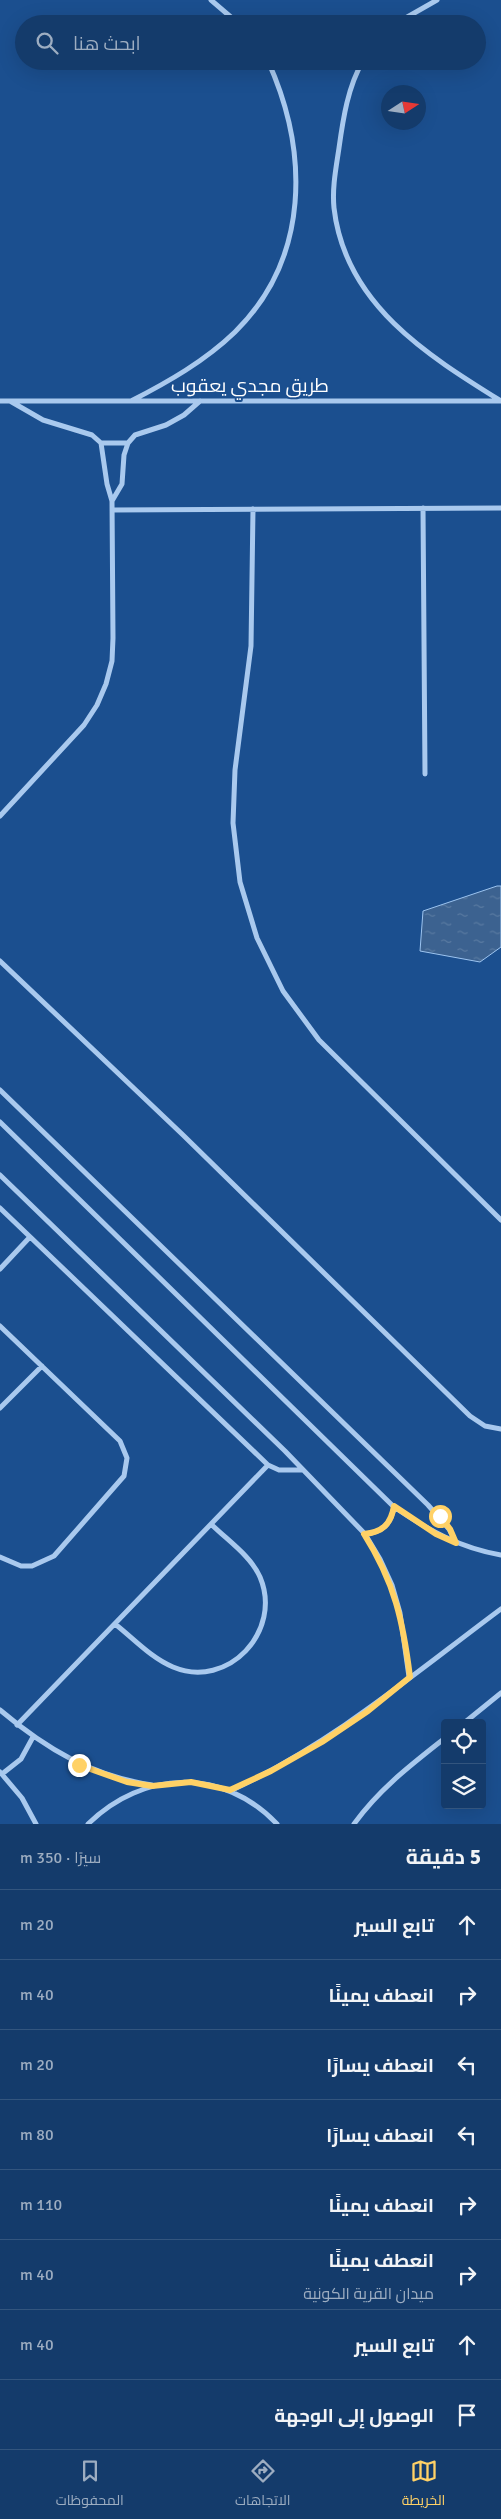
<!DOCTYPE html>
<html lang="ar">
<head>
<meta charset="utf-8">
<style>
  body { margin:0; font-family:Signika,Cairo,sans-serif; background:#1d4271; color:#f1f3f6; direction:rtl }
  .controls { position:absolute; right:15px; bottom:15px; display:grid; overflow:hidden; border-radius:5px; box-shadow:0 5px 20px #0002 }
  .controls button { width:45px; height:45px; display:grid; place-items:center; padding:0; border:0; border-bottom:1px solid #33557e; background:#143b6b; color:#f1f3f6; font:25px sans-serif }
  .compass { position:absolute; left:381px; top:85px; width:45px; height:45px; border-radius:50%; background:#143b6b; box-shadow:0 5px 20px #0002; rotate:78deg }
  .stop { position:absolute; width:15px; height:15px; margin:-11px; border:4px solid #ffd166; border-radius:50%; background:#fff }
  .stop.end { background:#ffd166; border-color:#fff; box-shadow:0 1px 5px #0008 }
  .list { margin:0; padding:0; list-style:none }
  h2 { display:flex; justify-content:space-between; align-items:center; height:65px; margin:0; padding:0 20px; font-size:21px }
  h2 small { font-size:16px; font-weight:400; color:#9dadc1 }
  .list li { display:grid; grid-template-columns:32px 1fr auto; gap:15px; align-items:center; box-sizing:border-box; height:70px; padding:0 20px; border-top:1px solid #33557e }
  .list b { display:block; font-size:19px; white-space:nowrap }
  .list p { margin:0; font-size:16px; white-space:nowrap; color:#9dadc1 }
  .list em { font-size:16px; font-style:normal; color:#9dadc1 }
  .icon { flex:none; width:28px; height:28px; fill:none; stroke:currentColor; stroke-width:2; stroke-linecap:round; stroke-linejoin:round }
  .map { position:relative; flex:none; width:501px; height:1824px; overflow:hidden; direction:ltr }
  .search { position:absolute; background:#143b6b; box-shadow:0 5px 20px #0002; left:15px; right:15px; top:15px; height:55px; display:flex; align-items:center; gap:12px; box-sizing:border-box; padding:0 18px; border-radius:28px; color:#9dadc1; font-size:19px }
  .sheet { height:625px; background:#143b6b }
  nav { display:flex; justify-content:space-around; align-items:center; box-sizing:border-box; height:70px; border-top:1px solid #33557e; background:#143b6b; font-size:14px; color:#9dadc1 }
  nav a { display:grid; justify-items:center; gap:2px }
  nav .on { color:#ffd166 }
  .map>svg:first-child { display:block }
  .water { fill:url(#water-ripples); stroke:#9cc4f0 }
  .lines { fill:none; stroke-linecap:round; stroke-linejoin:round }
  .street { stroke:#a9c9ee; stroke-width:5 }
  .route { stroke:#ffd166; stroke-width:6 }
  .labels { text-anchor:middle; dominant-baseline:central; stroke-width:4; stroke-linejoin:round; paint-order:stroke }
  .street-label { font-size:19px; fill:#fff; stroke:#1b4f8f }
</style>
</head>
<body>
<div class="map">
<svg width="501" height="1824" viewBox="0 0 501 1824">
  <defs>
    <pattern id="water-ripples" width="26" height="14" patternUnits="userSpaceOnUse" patternTransform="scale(1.25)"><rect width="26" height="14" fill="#3c6290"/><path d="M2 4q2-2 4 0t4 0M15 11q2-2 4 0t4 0" fill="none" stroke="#597aa1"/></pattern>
  </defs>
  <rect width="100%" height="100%" fill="#1b4f8f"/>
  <!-- water -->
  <path class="water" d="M497,886H501V947L480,962L420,951L423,911Z"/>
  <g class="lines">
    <!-- street -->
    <path class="street" d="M211,0L239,24
      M395,24L437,0
      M363,61C348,86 343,119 339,148C336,168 332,188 334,208C345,304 427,355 501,401
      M0,401H501
      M131,401C168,382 205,361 235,332C310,258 309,152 268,61
      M101,443H128
      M112,501L122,484L124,455L128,443L135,435L166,425L184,415L200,401
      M423,508L425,774
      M253,509L251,646L235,770L233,823L240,882L257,938L283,991L319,1040L501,1220
      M112,510L501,508
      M0,816L84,725L97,705L106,684L112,661L113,638L112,501L107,484L101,443L92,435L43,420L10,401
      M0,961L183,1135L470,1416L485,1426L501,1429
      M0,1090L428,1505L449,1529L456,1543
      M0,1122L394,1507C428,1530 460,1548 501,1555
      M0,1175L285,1451L365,1534L380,1559L392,1585L400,1613L409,1677
      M0,1208L268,1465L279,1470H303
      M0,1269L29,1238
      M0,1326L120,1441L127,1458L124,1476L54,1556L32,1566H21L0,1557
      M0,1408L42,1366
      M365,1534C383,1532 391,1524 394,1507
      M115,1624C133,1638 151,1658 173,1667C228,1690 283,1631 260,1577C251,1556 227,1540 211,1524
      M0,1710C46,1749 92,1776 152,1785
      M464,1723L501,1693
      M17,1725L268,1465
      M0,1772L22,1798L36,1824
      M2,1774L21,1759L33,1737
      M230,1791C333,1743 411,1676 501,1609
      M88,1824C143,1770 223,1767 277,1824
      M354,1824C379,1789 412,1764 445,1738"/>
  </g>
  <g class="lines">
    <!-- route -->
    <path class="route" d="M79,1765L127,1782L152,1786L191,1782L230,1790L271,1771L322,1742L368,1711L410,1677C403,1621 395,1583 364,1534C383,1532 391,1524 394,1506L436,1534L456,1543L450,1529L440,1516"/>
  </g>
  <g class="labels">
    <!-- street labels -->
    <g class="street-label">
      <text x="250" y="386">طريق مجدي يعقوب</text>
    </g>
  </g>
</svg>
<div class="controls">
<button><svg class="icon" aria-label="locate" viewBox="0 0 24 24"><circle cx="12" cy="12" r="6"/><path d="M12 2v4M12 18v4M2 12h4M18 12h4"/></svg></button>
<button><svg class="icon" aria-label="layers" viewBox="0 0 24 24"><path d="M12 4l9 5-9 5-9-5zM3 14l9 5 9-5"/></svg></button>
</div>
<svg class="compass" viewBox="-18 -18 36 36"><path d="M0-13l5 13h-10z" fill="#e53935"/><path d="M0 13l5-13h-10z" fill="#9dadc1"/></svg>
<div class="stop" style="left:440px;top:1516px"></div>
<div class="stop end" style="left:79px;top:1765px"></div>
<div class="search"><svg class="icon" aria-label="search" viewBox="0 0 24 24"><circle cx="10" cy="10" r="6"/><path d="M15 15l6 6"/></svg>ابحث هنا</div>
</div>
<section class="sheet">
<h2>5 دقيقة<small>سيرًا · 350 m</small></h2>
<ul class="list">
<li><svg class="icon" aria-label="ahead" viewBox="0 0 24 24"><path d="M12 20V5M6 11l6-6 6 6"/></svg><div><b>تابع السير</b></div><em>20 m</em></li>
<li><svg class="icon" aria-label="right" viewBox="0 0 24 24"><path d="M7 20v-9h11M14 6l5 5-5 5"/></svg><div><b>انعطف يمينًا</b></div><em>40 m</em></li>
<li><svg class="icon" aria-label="left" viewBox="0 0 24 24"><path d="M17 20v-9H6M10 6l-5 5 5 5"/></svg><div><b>انعطف يسارًا</b></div><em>20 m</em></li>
<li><svg class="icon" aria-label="left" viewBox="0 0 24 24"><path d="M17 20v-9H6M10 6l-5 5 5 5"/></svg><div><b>انعطف يسارًا</b></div><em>80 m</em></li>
<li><svg class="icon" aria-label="right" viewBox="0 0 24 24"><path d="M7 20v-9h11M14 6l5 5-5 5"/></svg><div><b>انعطف يمينًا</b></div><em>110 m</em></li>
<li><svg class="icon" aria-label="right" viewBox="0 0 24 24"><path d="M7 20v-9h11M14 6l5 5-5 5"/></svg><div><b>انعطف يمينًا</b><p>ميدان القرية الكونية</p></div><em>40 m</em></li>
<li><svg class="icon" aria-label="ahead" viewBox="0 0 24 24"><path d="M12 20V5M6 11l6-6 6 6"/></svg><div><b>تابع السير</b></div><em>40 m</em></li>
<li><svg class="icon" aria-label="arrive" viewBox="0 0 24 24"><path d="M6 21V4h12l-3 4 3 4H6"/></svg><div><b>الوصول إلى الوجهة</b></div></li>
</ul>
</section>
<nav>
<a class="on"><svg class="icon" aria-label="map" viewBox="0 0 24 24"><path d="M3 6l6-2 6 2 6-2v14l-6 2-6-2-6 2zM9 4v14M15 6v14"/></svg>الخريطة</a>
<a><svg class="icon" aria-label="directions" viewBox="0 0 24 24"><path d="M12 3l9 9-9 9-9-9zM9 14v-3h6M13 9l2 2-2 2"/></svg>الاتجاهات</a>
<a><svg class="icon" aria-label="saved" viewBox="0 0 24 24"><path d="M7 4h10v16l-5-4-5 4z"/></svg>المحفوظات</a>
</nav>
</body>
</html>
